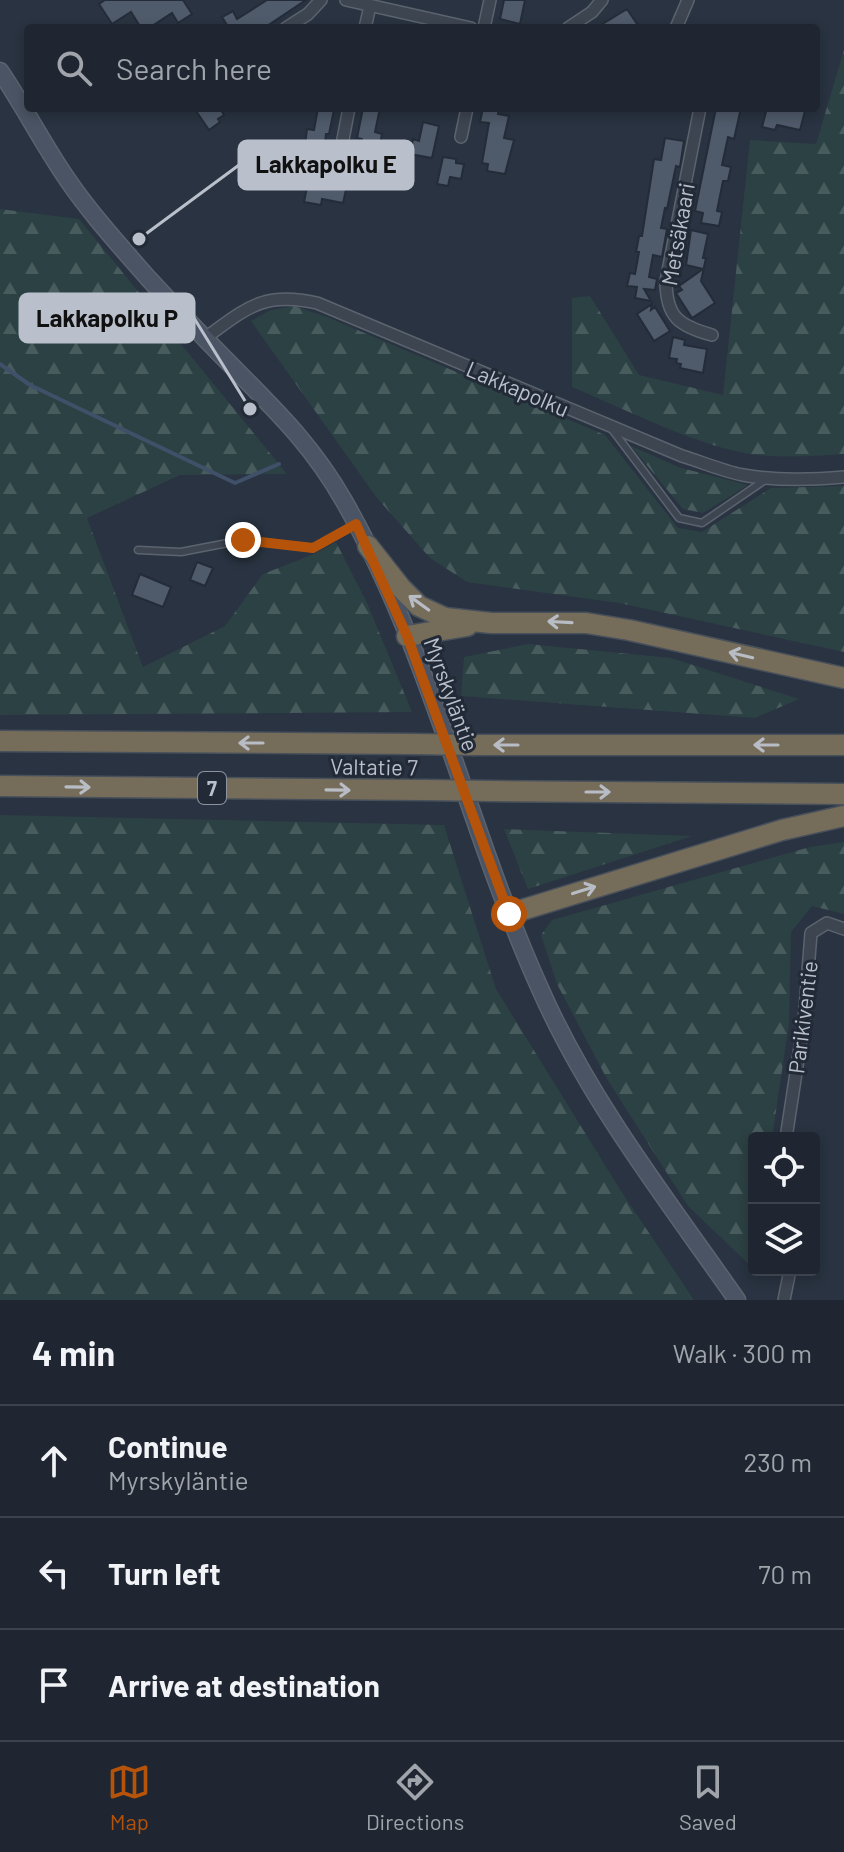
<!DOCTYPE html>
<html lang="en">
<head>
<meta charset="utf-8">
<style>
  body { margin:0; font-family:Barlow,sans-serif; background:#2c323d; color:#f1f3f6 }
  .controls { position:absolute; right:24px; bottom:24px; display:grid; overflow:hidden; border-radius:8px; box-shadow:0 4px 12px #0003 }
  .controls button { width:72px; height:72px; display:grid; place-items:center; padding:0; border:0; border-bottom:2px solid #3c434d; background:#1f2631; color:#f1f3f6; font:40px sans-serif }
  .stop { position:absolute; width:24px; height:24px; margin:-18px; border:6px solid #b45309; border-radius:50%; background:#fff }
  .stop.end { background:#b45309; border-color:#fff; box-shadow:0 2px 8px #0008 }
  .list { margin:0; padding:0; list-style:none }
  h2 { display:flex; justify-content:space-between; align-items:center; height:104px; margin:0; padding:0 32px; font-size:34px }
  h2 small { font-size:26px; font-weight:400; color:#a1a5ab }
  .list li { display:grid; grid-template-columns:52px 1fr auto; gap:24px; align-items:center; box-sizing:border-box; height:112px; padding:0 32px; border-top:2px solid #3c434d }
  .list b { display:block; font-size:30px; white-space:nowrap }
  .list p { margin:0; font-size:26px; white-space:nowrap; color:#a1a5ab }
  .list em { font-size:26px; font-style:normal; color:#a1a5ab }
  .icon { flex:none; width:44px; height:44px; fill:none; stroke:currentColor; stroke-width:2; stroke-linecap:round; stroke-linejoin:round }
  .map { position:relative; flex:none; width:844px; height:1300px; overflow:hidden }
  .search { position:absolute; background:#1f2631; box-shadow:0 4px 12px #0003; left:24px; right:24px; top:24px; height:88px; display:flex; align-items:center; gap:20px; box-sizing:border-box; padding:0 28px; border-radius:8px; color:#a1a5ab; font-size:30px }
  .sheet { height:440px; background:#1f2631 }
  nav { display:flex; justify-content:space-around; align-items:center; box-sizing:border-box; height:112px; border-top:2px solid #3c434d; background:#1f2631; font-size:22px; color:#a1a5ab }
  nav a { display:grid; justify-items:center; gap:4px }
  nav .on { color:#b45309 }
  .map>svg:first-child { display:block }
  .forest { fill:url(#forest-firs) }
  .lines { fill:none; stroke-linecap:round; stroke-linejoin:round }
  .stream { stroke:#405069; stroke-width:4 }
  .building { fill:#4f5a6a; stroke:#232c38; stroke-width:2 }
  .lane-casing { stroke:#5b636e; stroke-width:9 }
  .street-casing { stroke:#5b636e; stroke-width:14 }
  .secondary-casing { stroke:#5b636e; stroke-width:19 }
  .highway-casing { stroke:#47505b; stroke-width:23 }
  .lane { stroke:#3d4551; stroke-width:6 }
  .street { stroke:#3d4551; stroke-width:11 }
  .secondary { stroke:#4b5464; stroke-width:16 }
  .highway { stroke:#766c5a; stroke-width:20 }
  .highway-bridge-casing { stroke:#47505b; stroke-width:23; stroke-linecap:butt }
  .highway-bridge { stroke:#766c5a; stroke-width:20 }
  .oneway { stroke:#b7bcc5 }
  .route { stroke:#b45309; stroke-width:10 }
  .labels { text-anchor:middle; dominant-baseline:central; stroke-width:6; stroke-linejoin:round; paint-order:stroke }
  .shield { fill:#212a36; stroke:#8c939e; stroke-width:2 }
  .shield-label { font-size:20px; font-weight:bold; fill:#bac0cb }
  .street-label { font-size:22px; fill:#bac0cb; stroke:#212a36 }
  .leader { fill:none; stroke:#bac0cb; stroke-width:3 }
  .callout-dot { fill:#bac0cb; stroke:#212a36; stroke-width:3 }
  .callout { fill:#bac0cb; stroke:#bac0cb; stroke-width:3 }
  .callout-label { font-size:24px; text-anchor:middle; font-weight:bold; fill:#111 }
</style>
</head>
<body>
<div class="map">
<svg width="844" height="1300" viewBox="0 0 844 1300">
  <defs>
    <pattern id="forest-firs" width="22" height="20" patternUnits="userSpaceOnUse" patternTransform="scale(2)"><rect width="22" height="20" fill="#2c4143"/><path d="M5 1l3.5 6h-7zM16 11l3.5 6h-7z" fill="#485b5d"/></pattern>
  </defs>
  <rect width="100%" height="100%" fill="#293341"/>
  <!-- forest -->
  <path class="forest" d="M844,50V454C815,456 786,458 758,455C702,449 625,409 572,387V298L590,296L639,375L723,395L750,140L816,144Z
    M0,209L79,219L287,474L180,475L87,518L143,667L225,626L263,574L314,554L336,542L367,603L412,712L0,715Z
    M294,306L327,317L605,435L678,528L702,532L771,488L844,486V652L619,603L467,582L430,558L377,498L251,321L271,310Z
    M631,446L681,468L748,485L703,513L683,509Z
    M528,644L671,658L799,699L755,718L461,696L464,657Z
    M0,815L444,825L496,989L621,1191L694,1300H0Z
    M504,829L692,836L528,889Z
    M844,842V914L812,906L791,932L789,1023L772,1138H754V1269L688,1206L607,1079L557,984L541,935L552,920L810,847Z"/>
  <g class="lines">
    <!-- stream -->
    <path class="stream" d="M0,364L30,385L235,483L279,464"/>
  </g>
  <!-- building -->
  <path class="building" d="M105,0H183L192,14L178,23L172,13L149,28H141L131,12L112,24L99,4Z
    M267,0H306L264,28H223L227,25L222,17L233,11L237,19Z
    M504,0H525L520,24L500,19Z
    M627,9L637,24L631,28H596Z
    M194,108H220L224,115L218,119L220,122L209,130Z
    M318,108L334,110L329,134H326L325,142L317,141L312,160L317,161L313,176L294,172L295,152L289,151L291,141L305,144L307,129L314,130Z
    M363,108H380L375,132L382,134L380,144L386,145L375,187L356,182L363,150H360L362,139L357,138Z
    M483,108H499L498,114L509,116L504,138L514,140L505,174L487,171L488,164L482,163L489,123L480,122Z
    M716,108H741L734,139L728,137L722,165L731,167L728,181H723L717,211L722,212L719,226L701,223L703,213L695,211Z
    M767,108H791L805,111L800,130L777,125L775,130L762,127Z
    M423,122L439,126L432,158L410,154L413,139L419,141Z
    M665,138L684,141L680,167L676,166L667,209L665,208L661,228L667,229L662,257L653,255L649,277L657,279L655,290L644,289L651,301L635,298L637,287L627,286L630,273L635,274L639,252H636L639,236H642L654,159L661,160Z
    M443,157L456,159V163L464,164L461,179L450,177L448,186L437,184Z
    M309,177L347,185L343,203L322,199L321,205L304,202Z
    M691,230L708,234L703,258H706L701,281L715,303L692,318L676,293L682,290L679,286L703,269L686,265Z
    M652,304L651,310L655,307L670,331L654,341L637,314Z
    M673,337L685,340L684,345L707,349L703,373L680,368L681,364L676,363L677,359L669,358Z
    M197,562L213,568L205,586L190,580Z
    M140,574L171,587L163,607L132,595Z"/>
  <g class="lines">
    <!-- lane casing -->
    <g class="lane-casing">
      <path id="lane" d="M611,428L679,518L702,523L765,480
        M138,550L181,552L243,540L313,548L355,525"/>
    </g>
    <!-- street casing -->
    <g class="street-casing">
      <path id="street" d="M346,0L471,28
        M286,28L308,14L321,0
        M365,28L370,6
        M484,28L490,0
        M568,28L592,12L602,0
        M676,28L688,0
        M700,108L666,281C666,317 679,326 712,335
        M461,137L467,108
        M339,160L349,108
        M205,338C247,308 263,291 317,303L682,456C702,462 722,471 743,475C776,481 810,480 844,477
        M786,1138L804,1021L811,933L827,923L844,929
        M784,1300L790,1270"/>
    </g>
    <!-- secondary casing -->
    <g class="secondary-casing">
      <path id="secondary" d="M0,71C23,105 42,142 65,176C89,212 120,246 148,278C174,306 201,335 228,362C274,409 311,443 344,501C432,655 469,833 542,993C591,1103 668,1201 737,1300"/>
    </g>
    <!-- highway casing -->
    <g class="highway-casing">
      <path id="highway" d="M368,546L401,588L419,606L445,618L491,623H586L629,630L844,678
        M407,636L467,626
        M0,741L413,744
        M475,745H844
        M0,786L424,790
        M492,791L844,794
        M509,914L782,830L844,816"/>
    </g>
    <!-- lane -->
    <use href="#lane" class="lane"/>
    <!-- street -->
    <use href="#street" class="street"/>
    <!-- secondary -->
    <use href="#secondary" class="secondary"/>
    <!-- highway -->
    <use href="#highway" class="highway"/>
    <!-- highway-bridge casing -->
    <g class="highway-bridge-casing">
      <path id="highway-bridge" d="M413,744L475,745
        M424,790L492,791"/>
    </g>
    <!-- highway-bridge -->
    <use href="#highway-bridge" class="highway-bridge"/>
  </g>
  <!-- one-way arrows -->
  <defs><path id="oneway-shaft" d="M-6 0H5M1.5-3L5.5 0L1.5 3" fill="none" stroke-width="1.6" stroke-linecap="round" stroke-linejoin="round" transform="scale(2)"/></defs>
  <g class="oneway">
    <use href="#oneway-shaft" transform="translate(419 603) rotate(-144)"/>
    <use href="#oneway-shaft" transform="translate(560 622) rotate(-177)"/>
    <use href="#oneway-shaft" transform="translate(741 655) rotate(-167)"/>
    <use href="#oneway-shaft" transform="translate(251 743) rotate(-180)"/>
    <use href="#oneway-shaft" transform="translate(506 745) rotate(180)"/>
    <use href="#oneway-shaft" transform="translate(766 745) rotate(180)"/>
    <use href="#oneway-shaft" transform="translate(78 787) rotate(1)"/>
    <use href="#oneway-shaft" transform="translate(338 790) rotate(1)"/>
    <use href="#oneway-shaft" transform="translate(598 792)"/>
    <use href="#oneway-shaft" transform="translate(584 890) rotate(-17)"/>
  </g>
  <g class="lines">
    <!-- route -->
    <path class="route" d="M243,540L313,548L356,524L407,636L509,914"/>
  </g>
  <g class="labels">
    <!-- shield labels -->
    <rect class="shield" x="198" y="772" width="28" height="32" rx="6"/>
    <g class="shield-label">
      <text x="212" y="788">7</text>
    </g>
    <!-- street labels -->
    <g class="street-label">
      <text transform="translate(677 234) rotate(-80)">Metsäkaari</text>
      <text transform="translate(518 388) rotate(23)">Lakkapolku</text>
      <text transform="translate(452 694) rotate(70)">Myrskyläntie</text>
      <text transform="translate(374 766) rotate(1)">Valtatie 7</text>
      <text transform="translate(802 1017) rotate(-83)">Parikiventie</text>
    </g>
  </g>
  <!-- callouts -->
  <path class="leader" d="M139 239L239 165M250 409L194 318"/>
  <g class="callout-dot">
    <circle cx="139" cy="239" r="8"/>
    <circle cx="250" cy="409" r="8"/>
  </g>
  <g class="callout">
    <rect x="239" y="141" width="174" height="48" rx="8"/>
    <rect x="20" y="294" width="174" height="48" rx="8"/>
  </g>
  <g class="callout-label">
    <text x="326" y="173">Lakkapolku E</text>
    <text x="107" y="327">Lakkapolku P</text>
  </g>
</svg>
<div class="controls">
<button><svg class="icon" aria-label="locate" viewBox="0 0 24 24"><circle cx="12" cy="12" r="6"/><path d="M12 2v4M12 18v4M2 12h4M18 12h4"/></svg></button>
<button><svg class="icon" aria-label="layers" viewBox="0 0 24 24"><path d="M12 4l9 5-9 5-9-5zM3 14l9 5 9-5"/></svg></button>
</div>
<div class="stop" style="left:509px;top:914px"></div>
<div class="stop end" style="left:243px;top:540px"></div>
<div class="search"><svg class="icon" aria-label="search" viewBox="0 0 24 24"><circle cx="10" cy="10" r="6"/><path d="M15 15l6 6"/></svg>Search here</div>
</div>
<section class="sheet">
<h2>4 min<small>Walk · 300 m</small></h2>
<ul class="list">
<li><svg class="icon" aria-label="ahead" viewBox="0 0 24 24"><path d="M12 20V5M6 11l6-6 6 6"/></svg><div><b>Continue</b><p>Myrskyläntie</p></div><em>230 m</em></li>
<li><svg class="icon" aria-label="left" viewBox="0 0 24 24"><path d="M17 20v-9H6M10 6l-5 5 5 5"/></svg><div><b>Turn left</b></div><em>70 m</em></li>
<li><svg class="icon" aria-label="arrive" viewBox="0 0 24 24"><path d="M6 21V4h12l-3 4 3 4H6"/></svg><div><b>Arrive at destination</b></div></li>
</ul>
</section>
<nav>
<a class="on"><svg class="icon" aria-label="map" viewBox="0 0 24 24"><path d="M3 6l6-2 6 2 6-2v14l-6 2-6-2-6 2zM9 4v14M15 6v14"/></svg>Map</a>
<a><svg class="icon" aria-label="directions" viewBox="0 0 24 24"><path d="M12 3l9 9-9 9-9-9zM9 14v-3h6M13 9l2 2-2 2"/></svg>Directions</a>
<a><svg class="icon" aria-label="saved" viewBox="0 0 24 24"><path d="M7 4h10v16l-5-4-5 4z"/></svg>Saved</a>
</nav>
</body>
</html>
